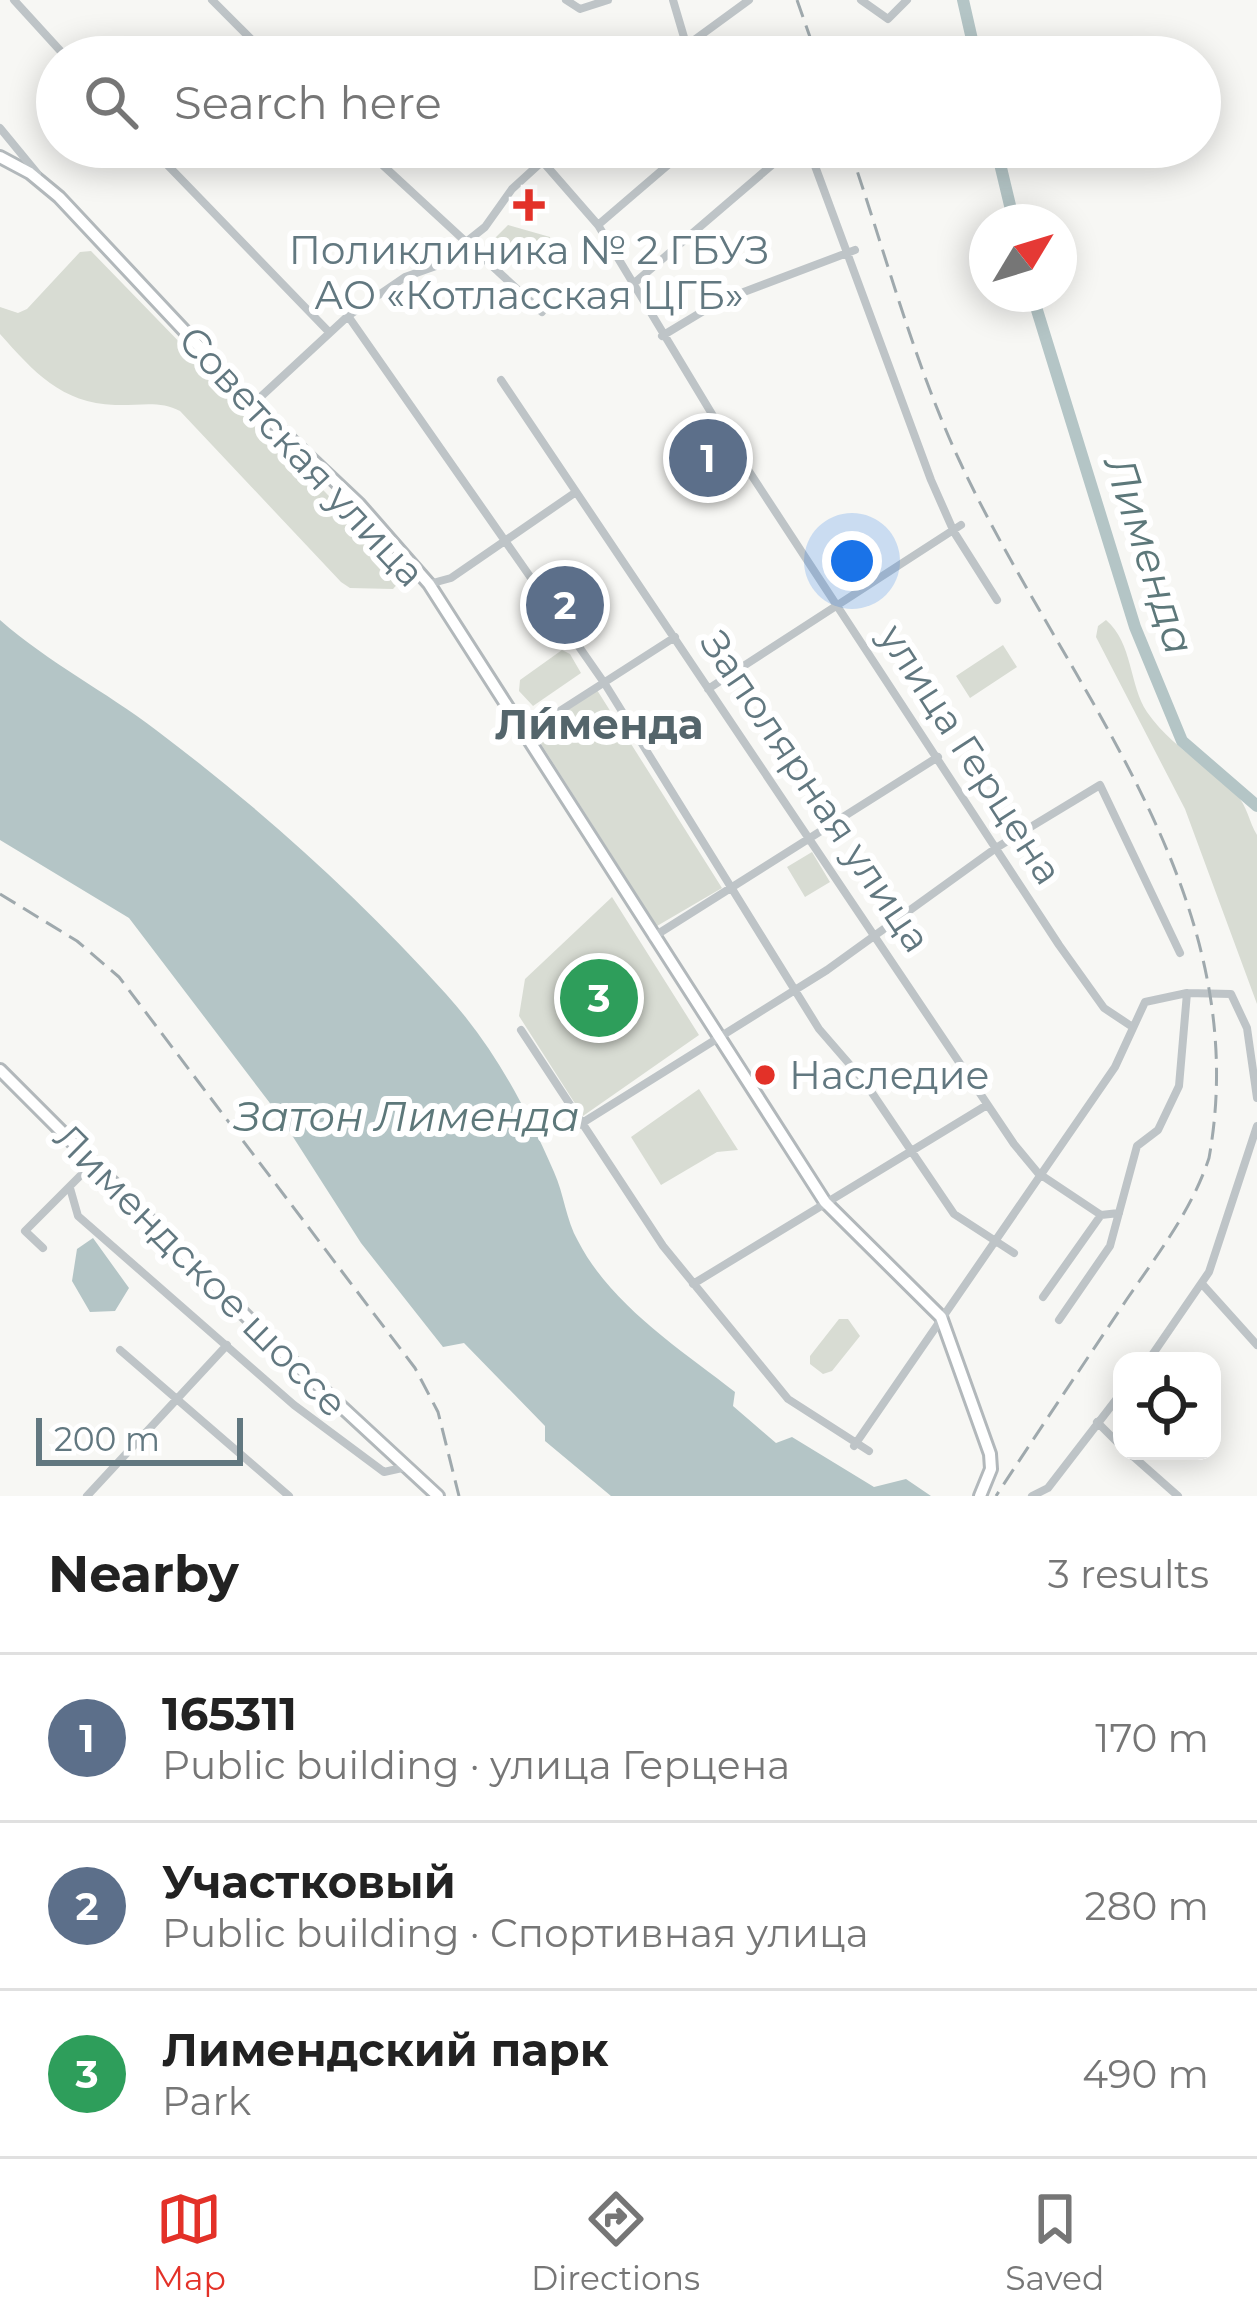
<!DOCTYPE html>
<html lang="en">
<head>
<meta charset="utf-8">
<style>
  body { margin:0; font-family:Montserrat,sans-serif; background:#f2f2f2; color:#222 }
  .controls { position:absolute; right:36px; bottom:36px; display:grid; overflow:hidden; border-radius:24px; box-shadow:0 6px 30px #0003 }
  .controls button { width:108px; height:108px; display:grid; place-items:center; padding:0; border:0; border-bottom:3px solid #e0e0e0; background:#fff; color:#222; font:60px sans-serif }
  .compass { position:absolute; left:969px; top:204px; width:108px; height:108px; border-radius:50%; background:#fff; box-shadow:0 6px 30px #0003; rotate:52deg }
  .scale { position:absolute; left:36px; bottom:30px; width:207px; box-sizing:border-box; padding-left:12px; border:6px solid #627880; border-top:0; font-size:33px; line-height:42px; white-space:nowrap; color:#627880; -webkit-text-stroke:9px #fff; paint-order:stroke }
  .you { position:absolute; left:852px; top:561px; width:42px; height:42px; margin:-30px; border:9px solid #fff; border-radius:50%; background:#1a73e8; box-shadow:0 0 0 18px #1a73e833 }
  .badge { display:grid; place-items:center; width:78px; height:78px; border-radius:50%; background:#e33128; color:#fff; font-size:39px; font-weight:700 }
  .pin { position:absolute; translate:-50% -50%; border:6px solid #fff; box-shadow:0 3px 12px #0006 }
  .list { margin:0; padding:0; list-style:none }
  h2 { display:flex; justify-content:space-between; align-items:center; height:156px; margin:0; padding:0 48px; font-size:51px }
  h2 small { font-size:39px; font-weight:400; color:#767676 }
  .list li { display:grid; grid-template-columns:78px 1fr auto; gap:36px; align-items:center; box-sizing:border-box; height:168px; padding:0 48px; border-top:3px solid #e0e0e0 }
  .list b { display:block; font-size:45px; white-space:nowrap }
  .list p { margin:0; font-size:39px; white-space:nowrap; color:#767676 }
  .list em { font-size:39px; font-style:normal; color:#767676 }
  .icon { flex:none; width:66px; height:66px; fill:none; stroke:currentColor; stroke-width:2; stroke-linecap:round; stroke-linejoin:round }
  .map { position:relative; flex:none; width:1257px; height:1496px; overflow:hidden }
  .search { position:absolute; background:#fff; box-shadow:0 6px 30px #0003; left:36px; right:36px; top:36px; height:132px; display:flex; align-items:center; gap:30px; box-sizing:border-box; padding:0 42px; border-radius:66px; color:#767676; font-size:45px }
  .sheet { height:660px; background:#fff }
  nav { display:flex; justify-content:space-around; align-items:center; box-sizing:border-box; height:168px; border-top:3px solid #e0e0e0; background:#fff; font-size:33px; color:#767676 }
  nav a { display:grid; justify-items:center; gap:6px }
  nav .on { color:#e33128 }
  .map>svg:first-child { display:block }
  .green { fill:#d8dcd3 }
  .water { fill:#b4c5c6 }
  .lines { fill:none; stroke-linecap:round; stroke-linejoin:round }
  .river { stroke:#b4c5c6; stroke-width:12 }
  .primary-casing { stroke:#b2b8bb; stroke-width:16 }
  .street { stroke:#bec4c7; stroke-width:8 }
  .primary { stroke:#fff; stroke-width:10 }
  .rail { stroke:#9fa9ad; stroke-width:3; stroke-dasharray:18 9; stroke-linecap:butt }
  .poi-dot { fill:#e33128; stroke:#fff; stroke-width:4.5 }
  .labels { text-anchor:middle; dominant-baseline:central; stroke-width:12; stroke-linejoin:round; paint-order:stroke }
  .poi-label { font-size:39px; fill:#627880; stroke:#fff }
  .street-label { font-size:39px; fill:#627880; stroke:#fff }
  .water-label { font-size:42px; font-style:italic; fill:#5d787a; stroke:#fff }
  .neighbourhood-label { font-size:42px; font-weight:bold; fill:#54656b; stroke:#fff }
</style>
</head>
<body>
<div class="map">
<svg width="1257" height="1496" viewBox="0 0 1257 1496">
  <rect width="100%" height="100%" fill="#f7f7f4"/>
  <!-- green -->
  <path class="green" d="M508,225L550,237L553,257L543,262L501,258L493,240Z
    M91,251L393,562L400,581L393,589L350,588L341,582L180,411C160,400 138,406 115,405C61,403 34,372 0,334V307L18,313L27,309L80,252Z
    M1106,620C1133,643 1129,685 1147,712C1172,748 1207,764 1236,794C1247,805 1249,822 1257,835V1004L1185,809L1096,637L1098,626Z
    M1003,645L1017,667L970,698L956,676Z
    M562,650L570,654L581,673L533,706L519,691L520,680Z
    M597,690L722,888L657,926L534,733Z
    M812,852L830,882L805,897L787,867Z
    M612,897L699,1035L583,1116L519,1016L525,979Z
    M699,1089L738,1150L717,1152L661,1185L631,1137Z
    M839,1319H848L860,1336L832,1371L823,1374L810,1364V1356Z"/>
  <!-- water -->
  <path class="water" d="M0,620C49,663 105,691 156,730C261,809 358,896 446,994C494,1047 525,1106 554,1172C564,1194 566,1220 578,1241C611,1305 680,1349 735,1392L733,1406L776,1443L792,1437L874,1487L906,1479L931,1496H611L545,1441V1426L464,1343L443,1347L361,1243L279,1115L129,918L0,840Z
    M93,1238L129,1288L115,1311L90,1312L72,1281L77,1249Z"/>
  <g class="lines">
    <!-- river -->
    <path class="river" d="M963,0L976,57
      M996,147L1014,222
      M1032,294L1135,627L1182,741L1257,806"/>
    <!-- primary casing -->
    <g class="primary-casing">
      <path id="primary" d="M0,157L30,173L59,197L253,404L359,504L429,584L825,1202L941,1317L990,1454L991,1469L980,1496
        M0,1070L278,1348L438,1496"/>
    </g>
    <!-- street -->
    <path class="street" d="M14,0L66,57
      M212,0L269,57
      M566,0L580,9L608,0
      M673,0L686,44
      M861,0L888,19L907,0
      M671,57L749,0
      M0,128L37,173
      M150,147L328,331
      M363,147L542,312
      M530,147L598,225L718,424L1059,945L1104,1008L1131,1026
      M808,147L931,480L954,532L997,600
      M598,225L689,147
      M632,285L793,147
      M348,316L605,684L819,1029L864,1081L954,1214L1014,1253
      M662,336L720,301L855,250
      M501,380L1014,1144L1038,1173L1101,1215
      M253,404L348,316L405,277L436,266L485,227L512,189L558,147
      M429,584L451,578L576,492
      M708,689L961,525
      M527,732L675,637
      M653,937L938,757
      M521,1030L663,1246L788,1399L869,1451
      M579,1125L827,970L996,848L1100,785L1180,953
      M70,1188L78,1216L294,1405L384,1472L402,1468
      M43,1248L25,1231L93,1163
      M693,1284L987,1105
      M1203,1285L1257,1345
      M1043,1297L1101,1215L1119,1213
      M1059,1320L1110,1246L1137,1146L1158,1130L1179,1086L1187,993
      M120,1350L289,1496
      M1148,1361L1209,1272L1257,1126
      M1097,1422L1122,1447
      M854,1446L1115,1067L1145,1002L1187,993L1231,994L1247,1028L1257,1098
      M1127,1451L1178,1496
      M87,1496L227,1345
      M1032,1496L1048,1488L1122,1392"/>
    <!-- primary -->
    <use href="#primary" class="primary"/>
    <!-- rail -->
    <path class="rail" d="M797,0L817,57
      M849,147C885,251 914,364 961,464C1064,685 1257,892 1209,1158C1192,1210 1157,1255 1127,1299C1083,1365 1039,1430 996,1496
      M0,894L77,941L119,977L415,1368L438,1412L459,1496"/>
  </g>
  <!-- markers -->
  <g class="poi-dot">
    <path d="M523 187h12v12h12v12h-12v12h-12v-12h-12v-12h12z"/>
    <circle cx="765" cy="1075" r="12"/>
  </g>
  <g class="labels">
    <!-- poi labels -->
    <g class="poi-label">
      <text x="529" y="250">Поликлиника № 2 ГБУЗ<tspan x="529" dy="45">АО «Котласская ЦГБ»</tspan></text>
      <text x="789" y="1075" text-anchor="start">Наследие</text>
    </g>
    <!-- street labels -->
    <g class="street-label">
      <text transform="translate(302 456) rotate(47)">Советская улица</text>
      <text transform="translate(971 754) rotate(57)">улица Герцена</text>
      <text transform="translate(816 791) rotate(56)">Заполярная улица</text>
      <text transform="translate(201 1270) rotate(45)">Лимендское шоссе</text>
    </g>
    <!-- water labels -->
    <g class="water-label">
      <text transform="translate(1150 555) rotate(72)">Лименда</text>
      <text x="407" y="1116">Затон Лименда</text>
    </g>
    <!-- neighbourhood labels -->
    <g class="neighbourhood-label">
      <text x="599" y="724">Ли́менда</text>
    </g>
  </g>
</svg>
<div class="controls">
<button><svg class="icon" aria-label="locate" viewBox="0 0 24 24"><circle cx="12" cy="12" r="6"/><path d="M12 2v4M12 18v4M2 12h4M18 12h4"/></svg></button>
</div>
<svg class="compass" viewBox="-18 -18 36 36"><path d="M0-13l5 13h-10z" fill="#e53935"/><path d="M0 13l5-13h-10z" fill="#767676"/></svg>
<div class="scale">200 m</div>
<div class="you"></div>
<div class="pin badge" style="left:708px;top:458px;background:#5c6f8a">1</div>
<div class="pin badge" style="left:565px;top:605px;background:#5c6f8a">2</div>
<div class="pin badge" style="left:599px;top:998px;background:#2e9e5b">3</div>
<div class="search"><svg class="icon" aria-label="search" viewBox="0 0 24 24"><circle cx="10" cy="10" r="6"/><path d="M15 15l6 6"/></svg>Search here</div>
</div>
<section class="sheet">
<h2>Nearby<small>3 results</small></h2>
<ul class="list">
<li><span class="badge" style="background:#5c6f8a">1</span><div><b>165311</b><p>Public building · улица Герцена</p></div><em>170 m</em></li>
<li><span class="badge" style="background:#5c6f8a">2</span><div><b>Участковый</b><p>Public building · Спортивная улица</p></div><em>280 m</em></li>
<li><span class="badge" style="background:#2e9e5b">3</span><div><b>Лимендский парк</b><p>Park</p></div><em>490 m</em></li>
</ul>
</section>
<nav>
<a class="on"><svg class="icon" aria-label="map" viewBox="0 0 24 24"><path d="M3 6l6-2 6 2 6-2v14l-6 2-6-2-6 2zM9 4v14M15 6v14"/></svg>Map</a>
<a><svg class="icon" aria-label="directions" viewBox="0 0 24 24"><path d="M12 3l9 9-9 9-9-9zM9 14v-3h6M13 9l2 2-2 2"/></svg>Directions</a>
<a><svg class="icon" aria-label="saved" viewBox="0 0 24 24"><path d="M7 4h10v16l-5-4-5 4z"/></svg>Saved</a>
</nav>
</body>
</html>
